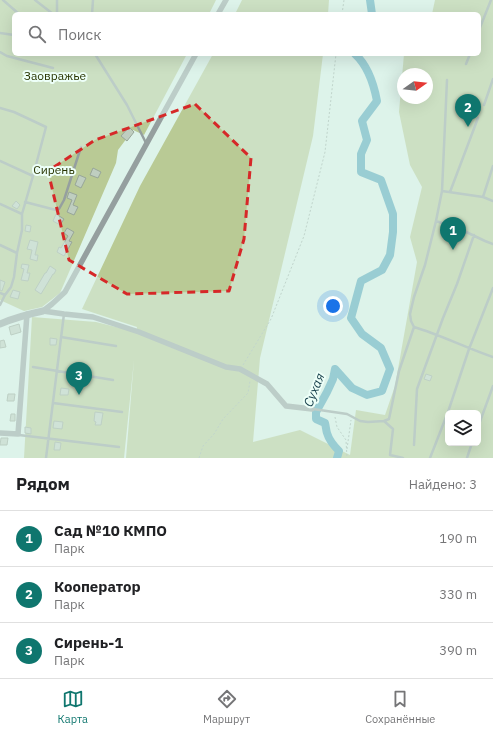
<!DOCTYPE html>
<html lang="ru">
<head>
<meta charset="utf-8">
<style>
  body { margin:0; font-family:"IBM Plex Sans",sans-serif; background:#f2f2f2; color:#202124 }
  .controls { position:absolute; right:12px; bottom:12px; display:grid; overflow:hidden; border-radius:6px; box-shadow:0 4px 16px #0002 }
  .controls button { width:36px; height:36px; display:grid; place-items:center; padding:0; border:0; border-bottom:1px solid #e0e0e0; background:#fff; color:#202124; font:20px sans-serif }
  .compass { position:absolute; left:397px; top:68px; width:36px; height:36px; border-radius:50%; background:#fff; box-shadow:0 4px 16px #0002; rotate:75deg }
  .you { position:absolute; left:333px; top:306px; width:14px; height:14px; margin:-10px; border:3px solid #fff; border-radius:50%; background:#1a73e8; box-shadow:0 0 0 6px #1a73e833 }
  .badge { display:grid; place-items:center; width:26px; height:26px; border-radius:50%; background:#0f766e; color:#fff; font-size:13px; font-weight:700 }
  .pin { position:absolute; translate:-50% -33px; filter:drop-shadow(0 1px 2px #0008) }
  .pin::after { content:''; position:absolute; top:21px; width:14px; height:12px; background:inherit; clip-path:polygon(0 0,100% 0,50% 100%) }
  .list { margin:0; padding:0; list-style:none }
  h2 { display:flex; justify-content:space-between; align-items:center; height:52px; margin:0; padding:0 16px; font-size:17px }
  h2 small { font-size:13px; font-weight:400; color:#757577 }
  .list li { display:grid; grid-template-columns:26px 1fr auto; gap:12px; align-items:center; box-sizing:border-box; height:56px; padding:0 16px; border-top:1px solid #e0e0e0 }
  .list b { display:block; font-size:15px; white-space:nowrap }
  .list p { margin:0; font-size:13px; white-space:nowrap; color:#757577 }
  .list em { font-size:13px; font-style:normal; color:#757577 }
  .icon { flex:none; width:22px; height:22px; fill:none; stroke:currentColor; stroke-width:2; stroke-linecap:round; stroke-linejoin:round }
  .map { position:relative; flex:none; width:493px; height:458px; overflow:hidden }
  .search { position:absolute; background:#fff; box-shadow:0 4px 16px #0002; left:12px; right:12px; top:12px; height:44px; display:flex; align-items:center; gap:10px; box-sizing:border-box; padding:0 14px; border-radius:6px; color:#757577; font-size:15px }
  .sheet { height:220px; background:#fff }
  nav { display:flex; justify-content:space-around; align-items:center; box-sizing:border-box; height:56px; border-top:1px solid #e0e0e0; background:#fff; font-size:11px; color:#757577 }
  nav a { display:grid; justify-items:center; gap:2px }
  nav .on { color:#0f766e }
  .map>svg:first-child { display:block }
  .green { fill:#b9ca95; fill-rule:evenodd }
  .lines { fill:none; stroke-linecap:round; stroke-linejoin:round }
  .river { stroke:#48a0b8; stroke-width:8 }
  .building { fill:#bfcec0; stroke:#98a699 }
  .path { stroke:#9fb1a9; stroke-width:1; stroke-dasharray:2 2; stroke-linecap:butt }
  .service { stroke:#959f9f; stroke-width:2.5 }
  .minor { stroke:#959f9f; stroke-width:5.5 }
  .tertiary { stroke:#959f9f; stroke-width:7 }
  .marked { fill:none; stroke:#d62828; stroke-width:3; stroke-dasharray:8 5; stroke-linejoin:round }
  .labels { text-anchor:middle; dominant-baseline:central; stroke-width:4; stroke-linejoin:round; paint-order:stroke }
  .park-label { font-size:12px; fill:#283401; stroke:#edfff8 }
  .water-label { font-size:13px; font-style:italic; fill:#1b434e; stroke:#edfff8 }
</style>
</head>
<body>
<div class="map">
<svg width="493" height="458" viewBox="0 0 493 458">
  <rect width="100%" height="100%" fill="#ddf3ea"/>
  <!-- green -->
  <path class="green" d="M0,0H216L209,14H14V54H187L144,135L133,130L118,150L116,163L60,293L42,307L24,311L0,300Z
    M242,0H329L328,14H235Z
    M435,0H493V458H126L134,360L124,458H24L32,317L96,322L136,332L137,327L82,309L140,186L213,54H323L313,136L260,358L253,442L300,430L350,455L356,410L385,415L395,386L417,262L410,237L422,187L410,165L399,112L404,54H479V14H432ZM403,74H427V98H403ZM448,413H478V443H448Z"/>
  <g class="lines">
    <!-- river -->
    <path class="river" d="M370,0L372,14
      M337,458L339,451C334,446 329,440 327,433C326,430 326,427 325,423L316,419V412L327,392L333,379L335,369L352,388L367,395L382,391L390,369L381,348L362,334L351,318L361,281L382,270L390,255L393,232V214L381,180L361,172V154L367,140L362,121L377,101C374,85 367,65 355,54"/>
  </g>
  <!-- building -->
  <path class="building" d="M129,127L134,132L127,141L121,136Z
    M93,168L101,172L98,178L90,175Z
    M79,175L86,178L81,188L75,185Z
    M69,192L77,195L73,205L78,207L74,215L67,212L72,200L67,198Z
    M16,201L20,205L17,209L12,206Z
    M56,214L64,219L60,225L53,221Z
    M26,225L31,226L30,232L25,231Z
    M67,228L74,232L69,241L72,242L64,256L57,252L59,247L61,248L68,236L64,233Z
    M450,229L456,231L452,242L446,239Z
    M30,240L38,242L35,255H38L37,261L30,259L32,250L27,249Z
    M22,264L29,265L27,273H30L28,281L21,280L24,269L21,268Z
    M50,266L56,270L54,274H53L41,294L35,290L45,273H46Z
    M0,280L5,282L2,291L0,290Z
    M13,290L20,292L18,299L10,297Z
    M19,324L21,332L11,335L9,327Z
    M50,338L57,339L56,345H50Z
    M4,340L6,347L0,348V341Z
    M426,374L432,376L430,381L424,379Z
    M61,388L69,389L68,395H60Z
    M8,394H15L14,401H7Z
    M95,412L103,413L101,425H95L96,422L94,421Z
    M11,414H15V421H10Z
    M54,421L63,422L62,429L53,428Z
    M25,427L31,428V434L25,433Z
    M1,438H8L7,445H0Z
    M55,442L61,443L60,450H54Z"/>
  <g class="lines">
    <!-- path -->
    <path class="path" d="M342,14L344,0
      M243,365L271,319L304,236L325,152L336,54
      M335,417L337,427L346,440L347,458
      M347,449L351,420
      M199,458L203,446L214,434L223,419L248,393L250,381"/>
    <!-- service -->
    <path class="service" d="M3,0L19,14
      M35,0L53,14
      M57,0V14
      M92,14L93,0
      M479,30L491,0
      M0,33L14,35
      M0,52L7,56L53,68
      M95,54L127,105L146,143
      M466,64L470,54
      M484,105L493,79
      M0,108L14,112L46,127L33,176L22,214V230L17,253L14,277L11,287L5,295L0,293
      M0,161L33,176
      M442,191L483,197L493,201
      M450,192L478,118
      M483,197L493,166
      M25,202L56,210L59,209L64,200L81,147
      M0,204L22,214
      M436,221L460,229L485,241L493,244
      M0,245L17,253
      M0,305L5,295
      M414,327C441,335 466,348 493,357
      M61,337L116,346
      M33,367L113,380
      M53,403L122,412
      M313,409L347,414L360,421L368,422L384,421L389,419L399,371L414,327L411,321L410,314L414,297L425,265L436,221L442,191L447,80
      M384,421L393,429L390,455L403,458
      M478,427L493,386
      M19,435L119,447
      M414,445L417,389L443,318L457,284L474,235
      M46,458L64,314
      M430,458L448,412L469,349L493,288
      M467,458L472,443"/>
    <!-- minor -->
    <path class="minor" d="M218,14L226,0
      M43,311L52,304L65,292L196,54
      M43,311L64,314L93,317L139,332L226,367L240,369L267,384L286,406L312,409
      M0,433L18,434L27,314"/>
    <!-- tertiary -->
    <path class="tertiary" d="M0,324C14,318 29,314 43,311"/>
  </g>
  <!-- marked area -->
  <path d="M0 0H493V458H0ZM195,104L251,158L244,239L229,291L127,294L69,260L48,171L95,140Z" fill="#ddf3ea" fill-opacity=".55" fill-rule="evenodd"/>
  <path class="marked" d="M195,104L251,158L244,239L229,291L127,294L69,260L48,171L95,140Z"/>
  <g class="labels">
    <!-- park labels -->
    <g class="park-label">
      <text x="55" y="75">Заовражье</text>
      <text x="54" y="169">Сирень</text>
    </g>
    <!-- water labels -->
    <g class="water-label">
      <text transform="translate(314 390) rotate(-68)">Сухая</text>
    </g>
  </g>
</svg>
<div class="controls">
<button><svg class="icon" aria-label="layers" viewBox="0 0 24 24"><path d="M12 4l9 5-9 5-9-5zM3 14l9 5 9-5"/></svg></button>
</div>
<svg class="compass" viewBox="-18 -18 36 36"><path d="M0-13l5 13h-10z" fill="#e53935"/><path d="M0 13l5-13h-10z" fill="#757577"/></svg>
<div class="you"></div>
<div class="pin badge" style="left:453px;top:250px">1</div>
<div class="pin badge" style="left:468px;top:127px">2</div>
<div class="pin badge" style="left:79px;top:395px">3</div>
<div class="search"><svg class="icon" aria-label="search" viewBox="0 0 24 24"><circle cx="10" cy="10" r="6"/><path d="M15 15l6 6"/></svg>Поиск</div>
</div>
<section class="sheet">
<h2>Рядом<small>Найдено: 3</small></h2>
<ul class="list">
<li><span class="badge">1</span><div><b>Сад №10 КМПО</b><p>Парк</p></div><em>190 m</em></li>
<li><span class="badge">2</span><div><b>Кооператор</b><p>Парк</p></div><em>330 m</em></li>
<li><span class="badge">3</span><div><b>Сирень-1</b><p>Парк</p></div><em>390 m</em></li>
</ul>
</section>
<nav>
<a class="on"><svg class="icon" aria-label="map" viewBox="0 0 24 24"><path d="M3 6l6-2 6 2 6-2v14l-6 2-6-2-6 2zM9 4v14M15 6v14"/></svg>Карта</a>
<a><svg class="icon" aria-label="directions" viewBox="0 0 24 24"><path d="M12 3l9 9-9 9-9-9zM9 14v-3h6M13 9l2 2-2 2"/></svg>Маршрут</a>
<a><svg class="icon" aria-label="saved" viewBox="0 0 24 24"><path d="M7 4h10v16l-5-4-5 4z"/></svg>Сохранённые</a>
</nav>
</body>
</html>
